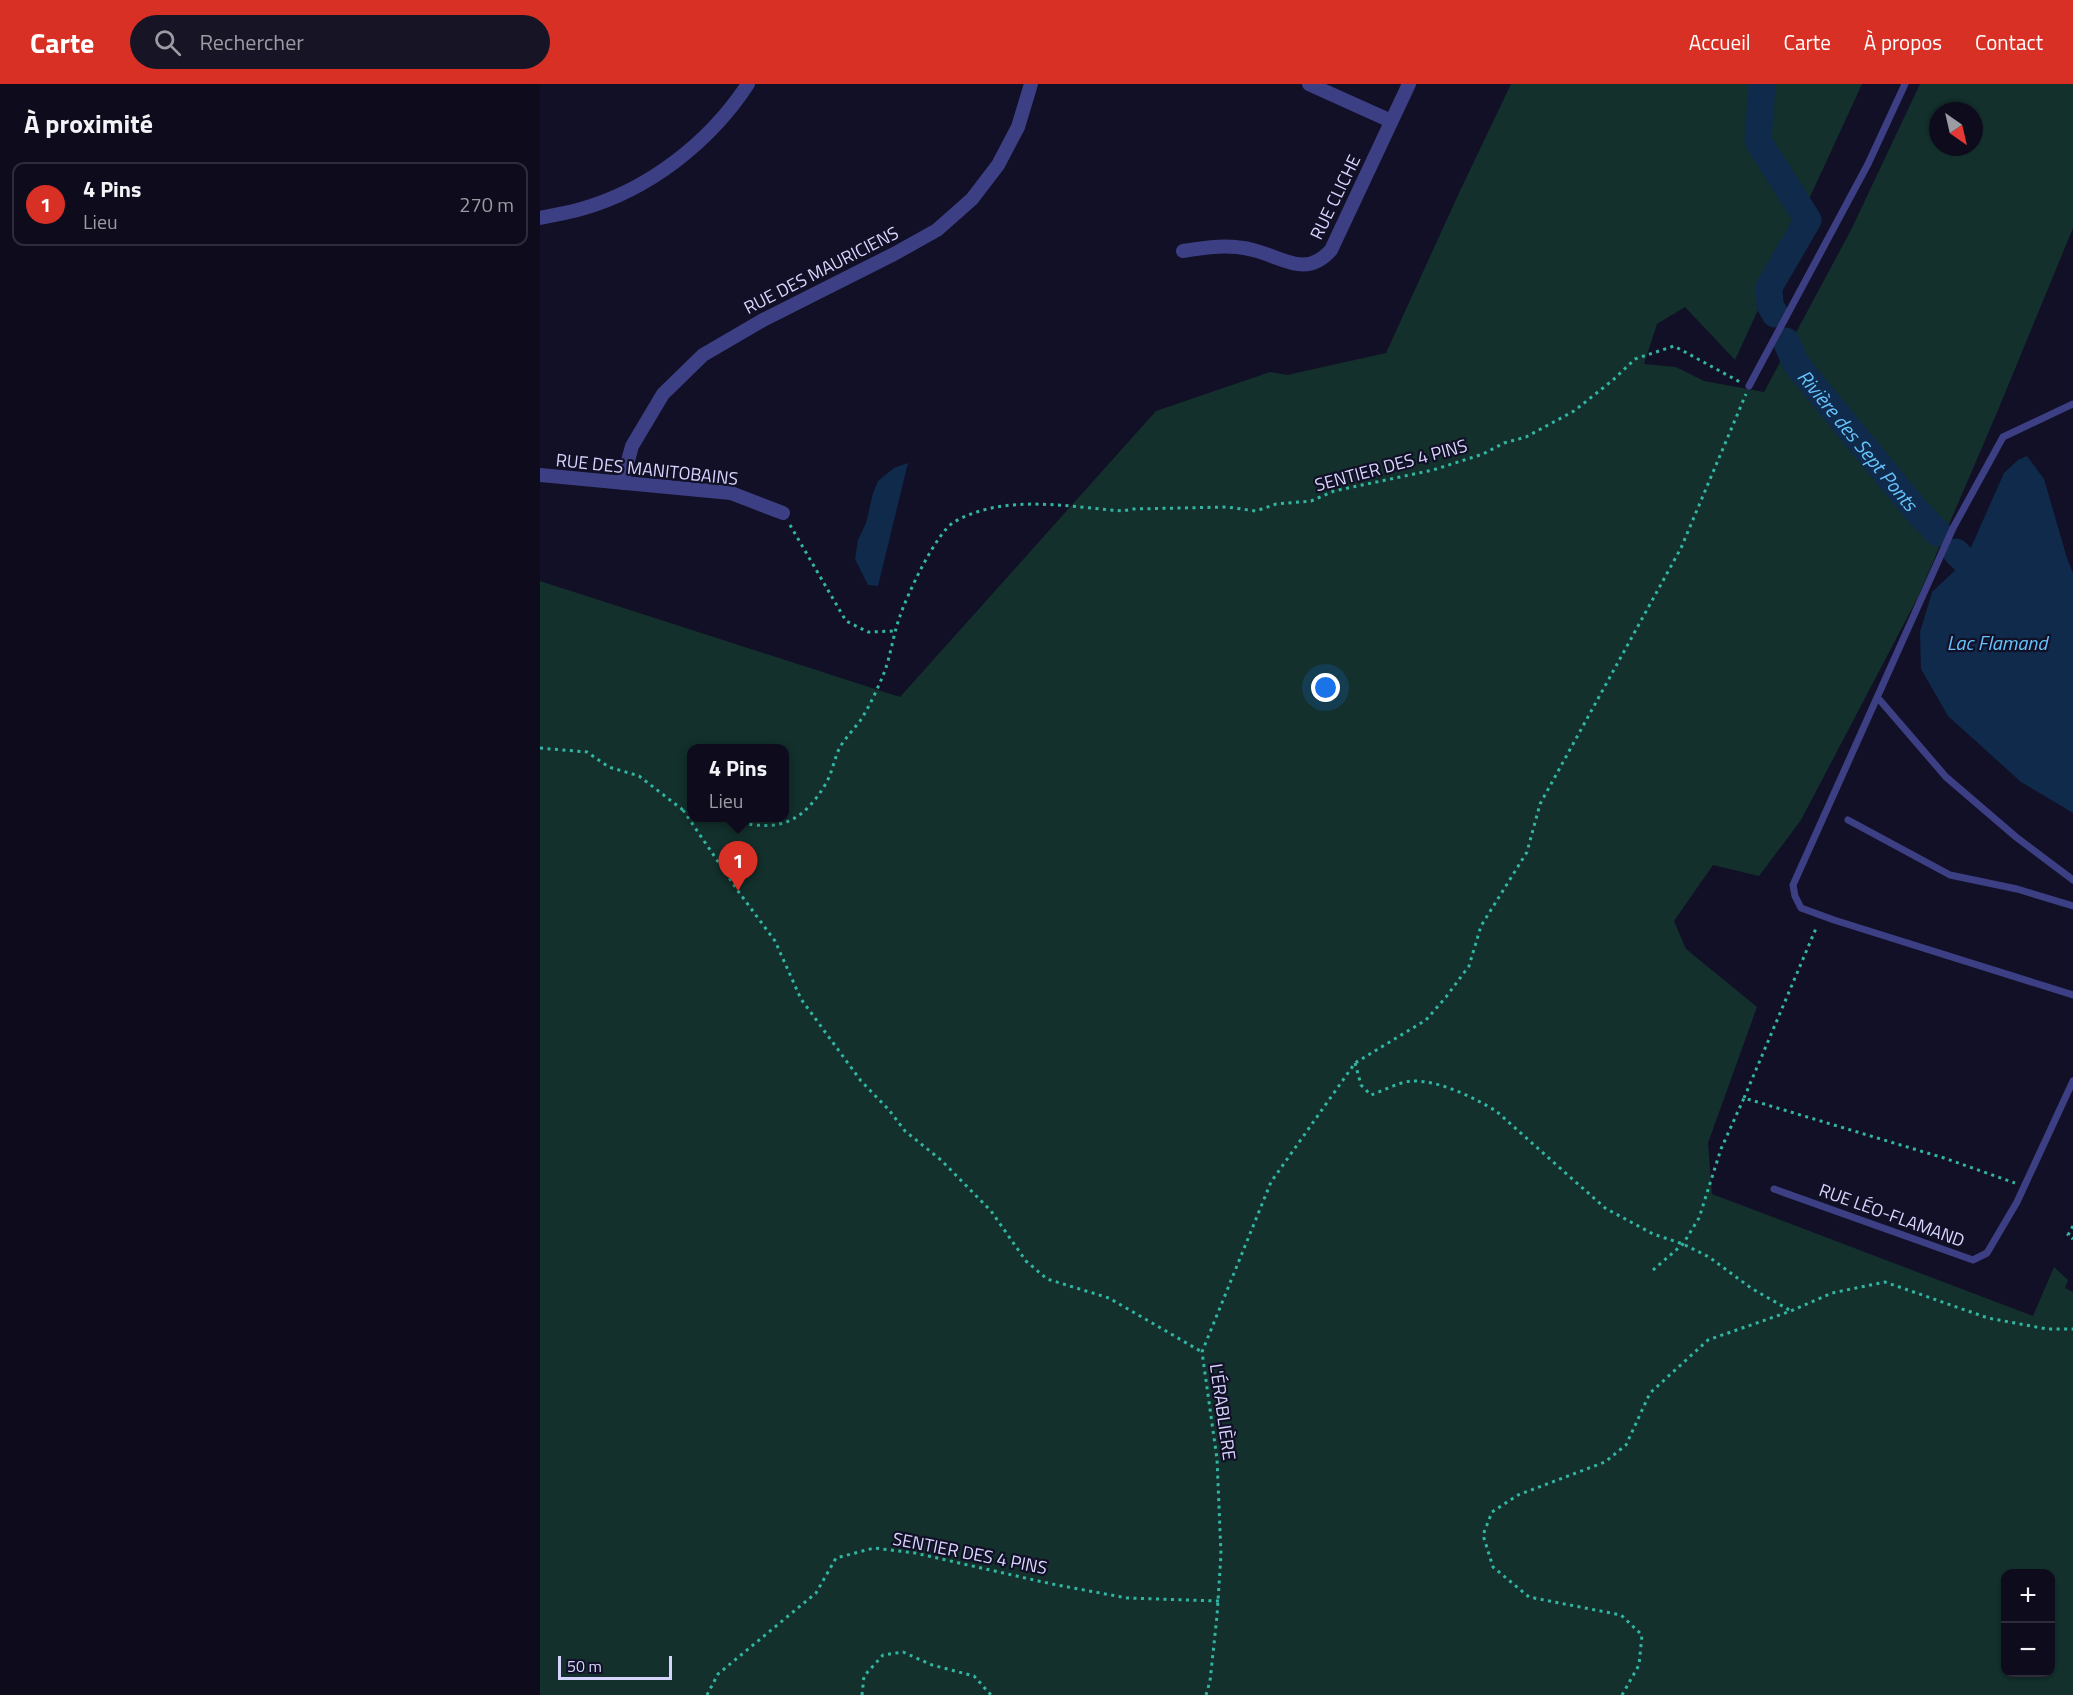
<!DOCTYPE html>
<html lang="fr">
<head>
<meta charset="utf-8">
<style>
  body { margin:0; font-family:"Titillium Web",sans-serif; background:#171525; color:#f1f3f6 }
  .controls { position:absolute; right:18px; bottom:18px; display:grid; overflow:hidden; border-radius:12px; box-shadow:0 2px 4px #0004 }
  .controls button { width:54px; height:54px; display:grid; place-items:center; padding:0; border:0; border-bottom:2px solid #2e2c3b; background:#0e0c1c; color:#f1f3f6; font:30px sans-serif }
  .compass { position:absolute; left:1389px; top:18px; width:54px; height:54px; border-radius:50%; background:#0e0c1c; box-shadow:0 2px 4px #0004; rotate:146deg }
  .scale { position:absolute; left:18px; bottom:15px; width:114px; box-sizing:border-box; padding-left:6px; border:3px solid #d7d5fe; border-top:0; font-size:16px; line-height:21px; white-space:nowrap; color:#d7d5fe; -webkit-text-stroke:4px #121026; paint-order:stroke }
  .you { position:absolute; left:786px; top:604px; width:21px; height:21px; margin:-15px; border:4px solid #fff; border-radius:50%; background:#1a73e8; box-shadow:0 0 0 9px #1a73e833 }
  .badge { display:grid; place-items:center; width:39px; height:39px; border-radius:50%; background:#d93025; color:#fff; font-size:20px; font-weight:700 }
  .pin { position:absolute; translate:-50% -50px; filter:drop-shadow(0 2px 3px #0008) }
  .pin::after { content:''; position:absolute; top:32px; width:21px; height:18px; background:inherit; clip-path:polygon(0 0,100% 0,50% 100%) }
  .popup { position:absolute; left:147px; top:660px; width:102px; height:78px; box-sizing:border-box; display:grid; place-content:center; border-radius:12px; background:#0e0c1c; filter:drop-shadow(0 2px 4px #0005); font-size:20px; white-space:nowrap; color:#9b9ba3 }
  .popup b { font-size:22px; color:#f1f3f6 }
  .popup::after { content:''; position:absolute; left:50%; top:100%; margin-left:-12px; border:12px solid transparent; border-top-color:#0e0c1c }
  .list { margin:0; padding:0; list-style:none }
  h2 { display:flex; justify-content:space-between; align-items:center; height:78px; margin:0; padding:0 24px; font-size:26px }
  h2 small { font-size:20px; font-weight:400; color:#9b9ba3 }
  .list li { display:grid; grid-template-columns:39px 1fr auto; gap:18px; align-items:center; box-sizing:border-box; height:84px; margin:0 12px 12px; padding:0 12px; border:2px solid #2e2c3b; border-radius:12px }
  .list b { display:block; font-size:22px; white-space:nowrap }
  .list p { margin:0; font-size:20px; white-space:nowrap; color:#9b9ba3 }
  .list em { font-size:20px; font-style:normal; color:#9b9ba3 }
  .icon { flex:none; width:33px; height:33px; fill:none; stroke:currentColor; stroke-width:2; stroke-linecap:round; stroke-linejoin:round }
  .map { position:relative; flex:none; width:1533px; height:1611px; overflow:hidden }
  header { display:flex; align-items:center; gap:36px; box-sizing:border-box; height:84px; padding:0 30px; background:#d93025; color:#fff }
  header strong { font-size:28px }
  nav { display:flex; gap:33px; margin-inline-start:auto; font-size:21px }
  .search { width:420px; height:54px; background:#171525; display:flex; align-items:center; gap:15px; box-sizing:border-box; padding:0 21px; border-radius:33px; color:#9b9ba3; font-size:22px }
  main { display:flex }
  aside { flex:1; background:#0e0c1c }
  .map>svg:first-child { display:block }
  .green { fill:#13302c; fill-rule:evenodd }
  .water { fill:#0f2a4a }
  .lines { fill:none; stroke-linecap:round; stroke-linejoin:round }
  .river { stroke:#0f2a4a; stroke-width:27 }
  .path { stroke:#32b6a3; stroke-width:3; stroke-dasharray:3 4.5; stroke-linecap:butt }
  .lane { stroke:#3c3f84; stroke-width:7 }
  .street { stroke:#3c3f84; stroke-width:14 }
  .labels { text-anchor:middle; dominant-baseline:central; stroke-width:4.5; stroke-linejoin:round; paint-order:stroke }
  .street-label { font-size:18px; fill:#d7d5fe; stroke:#121026 }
  .water-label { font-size:20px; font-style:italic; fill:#66c3fc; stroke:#121026 }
</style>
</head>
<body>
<header>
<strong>Carte</strong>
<div class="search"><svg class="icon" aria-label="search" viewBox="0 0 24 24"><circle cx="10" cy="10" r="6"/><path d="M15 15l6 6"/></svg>Rechercher</div>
<nav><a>Accueil</a><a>Carte</a><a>À propos</a><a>Contact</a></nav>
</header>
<main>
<aside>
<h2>À proximité<small></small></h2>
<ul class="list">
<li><span class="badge">1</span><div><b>4 Pins</b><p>Lieu</p></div><em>270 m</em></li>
</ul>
</aside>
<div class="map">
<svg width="1533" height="1611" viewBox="0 0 1533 1611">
  <rect width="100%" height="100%" fill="#121026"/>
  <!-- green -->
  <path class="green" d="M971,0H1322L1195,276L1145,223L1117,240L1104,280L1136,283L1164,297L1224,308L1311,146L1380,0H1533V144L1458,326L1378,513L1261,736L1219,792L1173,781L1134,837L1146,865L1217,923L1168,1059L1172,1110L1493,1232L1514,1183L1528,1196L1525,1204L1533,1208V1611H0V497L360,613L616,327L730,288L747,291L846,269L919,109ZM1398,27H1434V63H1398ZM152,664H244V734H152ZM1466,1490H1510V1588H1466Z"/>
  <!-- water -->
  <path class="water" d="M1487,372L1504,395L1527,474L1533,489V729L1481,698L1408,632L1381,585L1380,548L1392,508L1425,477L1464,389L1478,376Z
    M368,379L338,502L328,501L315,475L318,456L326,439L333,409L338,397L354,384Z"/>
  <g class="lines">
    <!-- river -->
    <g class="river">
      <path d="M1222,0L1218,57L1268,136L1229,203L1230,221L1235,230"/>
      <path id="s1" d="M1246,257L1256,280L1376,426L1398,449"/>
      <path d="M1416,468L1425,477L1444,506"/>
    </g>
    <!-- path -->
    <path class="path" d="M250,441L306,537L328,548L355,547
      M0,664L47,668L69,683L99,692L143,726L152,728
      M143,726L198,807L235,857L261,915L321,997L349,1026L365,1047L401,1076L451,1127L486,1177L507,1195L569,1214L662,1268
      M180,734C228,746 256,749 285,701C292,690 294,675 300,663C306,653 315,644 322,634C330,621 338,604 344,589C351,571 353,551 360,532C367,511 396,449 414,438C465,409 527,423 583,427L593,425L687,423L716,427L736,420L771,417L794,407L893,386L943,370L964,359L986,353L1034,327L1073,296L1095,275L1134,262L1200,298
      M815,979L821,1001L831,1011C843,1007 859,998 871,997C899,996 933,1013 956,1027L1065,1124L1113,1150L1143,1160L1169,1173L1211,1204L1251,1227
      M1204,1014L1277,842
      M1533,1142L1528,1151L1533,1155
      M1113,1186L1143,1160L1159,1134L1181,1065L1204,1014L1404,1074L1475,1099
      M167,1611L178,1590L276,1509L296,1474L334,1464L375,1469L512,1500L587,1514L679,1517
      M322,1611L324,1592L343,1571L363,1568L392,1581L434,1592L451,1611
      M666,1611L670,1597L677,1532L681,1470L677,1375L662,1268L731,1098L815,979L886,936L906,913L929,882L941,842L987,768L1000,720L1141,464L1206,310
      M1082,1611L1099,1581L1102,1551L1081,1531L989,1513L953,1483L943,1451L952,1428L978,1411L1065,1378L1086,1361L1110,1309L1168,1256L1251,1227L1292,1209L1345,1198L1448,1234L1507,1245H1533"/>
    <!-- lane -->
    <path class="lane" d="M1209,302L1328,80L1365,0
      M1533,320L1463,353L1413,444L1253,801L1255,812L1261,824L1294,836L1533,911
      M1338,614L1406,693L1476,753L1533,796
      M1308,736L1410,791L1477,805L1533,822
      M1234,1105L1433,1176L1447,1169L1477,1118L1533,997"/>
    <!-- street -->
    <path class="street" d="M769,0L851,37
      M0,134C14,131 27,129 41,125C109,106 170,58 208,0
      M643,167C667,163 690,160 713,166C743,173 765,195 791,166L869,0
      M0,391L191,409L243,429
      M82,399L92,362L123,310L163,271L223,236L354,170L397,146L432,115L458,81L478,43L491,0"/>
  </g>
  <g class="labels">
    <!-- street labels -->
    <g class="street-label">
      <text transform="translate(795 113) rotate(-64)">RUE CLICHE</text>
      <text transform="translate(281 186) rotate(-27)">RUE DES MAURICIENS</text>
      <text transform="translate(851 381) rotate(-15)">SENTIER DES 4 PINS</text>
      <text transform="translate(107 385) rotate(6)">RUE DES MANITOBAINS</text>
      <text transform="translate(1352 1131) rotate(20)">RUE LÉO-FLAMAND</text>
      <text transform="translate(683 1328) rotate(82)">L'ÉRABLIÈRE</text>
      <text transform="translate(430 1469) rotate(11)">SENTIER DES 4 PINS</text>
    </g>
    <!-- water labels -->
    <g class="water-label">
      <text stroke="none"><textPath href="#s1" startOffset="123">Rivière des Sept Ponts</textPath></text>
      <text x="1457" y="558">Lac Flamand</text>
    </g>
  </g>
</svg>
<div class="controls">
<button>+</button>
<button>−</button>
</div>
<svg class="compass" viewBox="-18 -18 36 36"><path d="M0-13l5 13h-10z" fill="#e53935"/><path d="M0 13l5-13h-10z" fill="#9b9ba3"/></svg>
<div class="scale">50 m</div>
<div class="you"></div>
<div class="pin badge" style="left:198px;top:807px">1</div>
<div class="popup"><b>4 Pins</b>Lieu</div>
</div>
</main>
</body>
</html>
